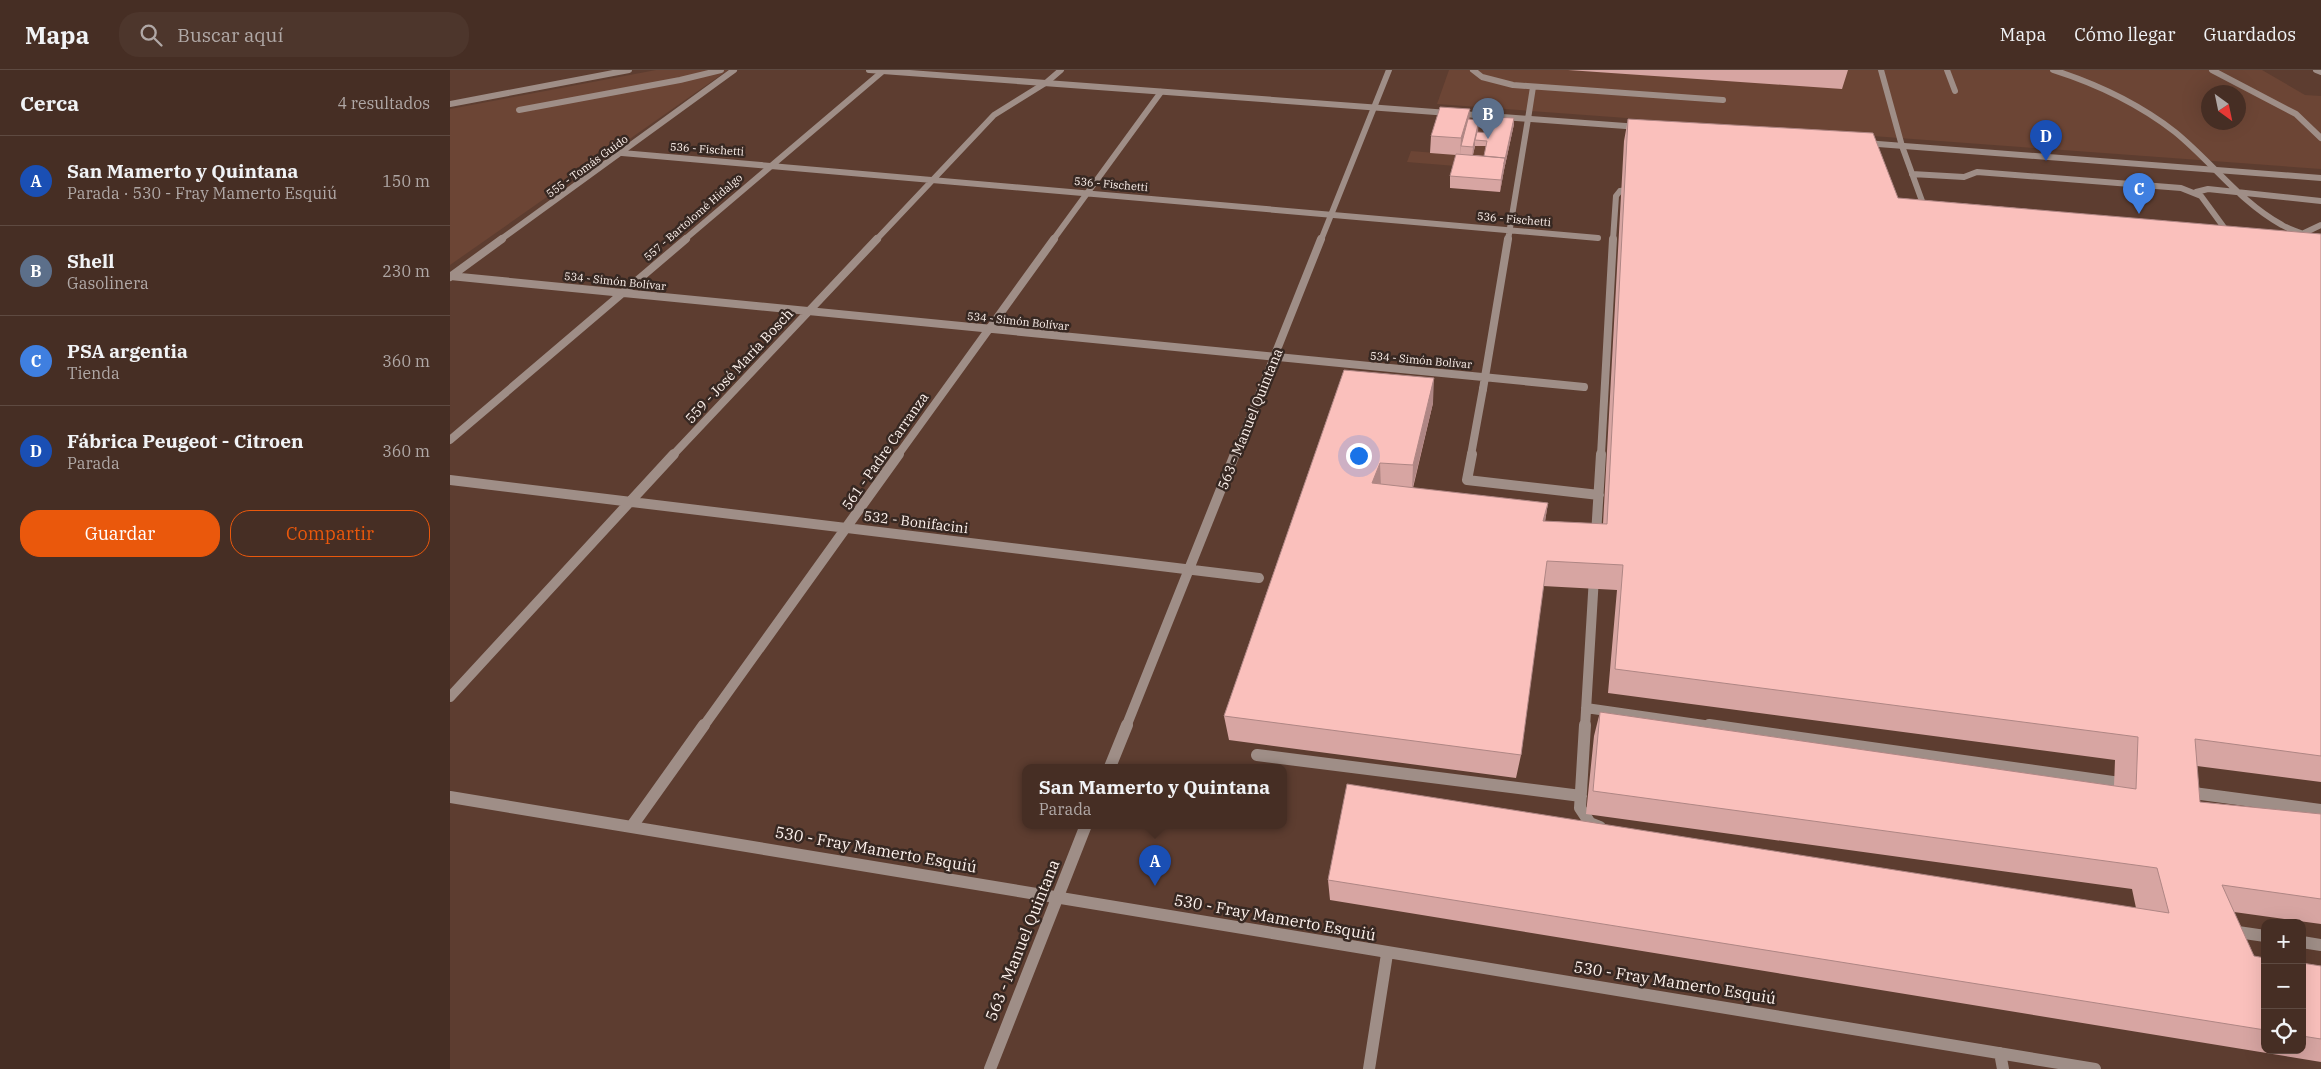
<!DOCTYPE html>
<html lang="es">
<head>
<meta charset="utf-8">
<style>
  body { margin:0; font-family:"IBM Plex Serif",serif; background:#4d362c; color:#f1f3f6 }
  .controls { position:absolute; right:15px; bottom:15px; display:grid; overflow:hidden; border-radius:10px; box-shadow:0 5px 20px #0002 }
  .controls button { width:45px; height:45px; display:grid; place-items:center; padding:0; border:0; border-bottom:1px solid #5e4a41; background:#462e24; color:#f1f3f6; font:25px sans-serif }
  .compass { position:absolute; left:1751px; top:15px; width:45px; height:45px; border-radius:50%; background:#462e24; box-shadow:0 5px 20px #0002; rotate:147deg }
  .you { position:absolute; left:908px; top:385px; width:18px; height:18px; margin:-12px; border:4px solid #fff; border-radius:50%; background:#1a73e8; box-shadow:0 0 0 8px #1a73e833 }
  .badge { display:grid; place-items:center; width:32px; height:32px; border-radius:50%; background:#ea580c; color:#fff; font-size:16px; font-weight:700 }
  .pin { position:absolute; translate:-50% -41px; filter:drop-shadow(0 1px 2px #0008) }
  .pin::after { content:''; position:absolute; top:26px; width:18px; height:15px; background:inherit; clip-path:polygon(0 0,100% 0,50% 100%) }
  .popup { position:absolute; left:572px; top:694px; width:265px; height:65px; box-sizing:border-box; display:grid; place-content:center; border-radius:10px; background:#462e24; filter:drop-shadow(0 1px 4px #0005); font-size:16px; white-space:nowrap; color:#b0a8a6 }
  .popup b { font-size:19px; color:#f1f3f6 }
  .popup::after { content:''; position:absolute; left:50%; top:100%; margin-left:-10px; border:10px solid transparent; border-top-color:#462e24 }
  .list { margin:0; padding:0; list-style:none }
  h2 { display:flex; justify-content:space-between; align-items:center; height:65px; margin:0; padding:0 20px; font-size:21px }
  h2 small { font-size:16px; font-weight:400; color:#b0a8a6 }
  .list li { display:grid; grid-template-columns:32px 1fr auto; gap:15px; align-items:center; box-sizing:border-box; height:90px; padding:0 20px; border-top:1px solid #5e4a41 }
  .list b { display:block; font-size:19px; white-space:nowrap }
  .list p { margin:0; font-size:16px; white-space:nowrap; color:#b0a8a6 }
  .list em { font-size:16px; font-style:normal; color:#b0a8a6 }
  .actions { display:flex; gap:10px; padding:15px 20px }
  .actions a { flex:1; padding:11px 0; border:1px solid #ea580c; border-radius:20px; text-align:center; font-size:18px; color:#ea580c }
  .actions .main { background:#ea580c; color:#fff }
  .icon { flex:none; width:28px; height:28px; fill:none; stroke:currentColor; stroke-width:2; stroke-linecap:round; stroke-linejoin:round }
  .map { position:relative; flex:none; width:1871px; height:999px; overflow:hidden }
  header { display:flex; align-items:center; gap:30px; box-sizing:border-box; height:70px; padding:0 25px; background:#462e24; border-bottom:1px solid #5e4a41 }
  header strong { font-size:24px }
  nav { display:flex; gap:28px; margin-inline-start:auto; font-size:18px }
  .search { width:350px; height:45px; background:#4d362c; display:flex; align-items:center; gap:12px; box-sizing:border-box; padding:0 18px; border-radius:20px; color:#b0a8a6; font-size:19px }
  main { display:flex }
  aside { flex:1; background:#462e24 }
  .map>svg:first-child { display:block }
  .built { fill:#6c4535; fill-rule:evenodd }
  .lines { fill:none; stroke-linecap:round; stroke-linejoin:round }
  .service-far3 { stroke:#9f8e87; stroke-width:6 }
  .service-far2 { stroke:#9f8e87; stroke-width:8 }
  .service-far1 { stroke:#9f8e87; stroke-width:10 }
  .service { stroke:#9f8e87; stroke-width:12 }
  .minor-far3 { stroke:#9f8e87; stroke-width:6 }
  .minor-far2 { stroke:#9f8e87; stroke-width:8 }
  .minor-far1 { stroke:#9f8e87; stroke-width:10 }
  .minor { stroke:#9f8e87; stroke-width:12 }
  .tertiary { stroke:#9f8e87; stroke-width:6 }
  .wall { fill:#d7a5a2; fill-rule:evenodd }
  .shaded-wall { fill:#af8684 }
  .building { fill:#fac0bc; stroke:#af8684 }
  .labels { text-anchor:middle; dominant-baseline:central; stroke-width:5; stroke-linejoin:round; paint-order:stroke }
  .far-street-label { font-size:11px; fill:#fef2ed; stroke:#372822 }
  .street-label { font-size:14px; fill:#fef2ed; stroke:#372822 }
  .near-street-label { font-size:16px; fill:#fef2ed; stroke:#372822 }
</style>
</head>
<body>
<header>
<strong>Mapa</strong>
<div class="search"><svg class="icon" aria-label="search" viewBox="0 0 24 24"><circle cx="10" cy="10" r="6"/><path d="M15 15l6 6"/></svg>Buscar aquí</div>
<nav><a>Mapa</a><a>Cómo llegar</a><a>Guardados</a></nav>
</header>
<main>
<aside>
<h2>Cerca<small>4 resultados</small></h2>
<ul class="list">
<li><span class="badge" style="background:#1a4fb4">A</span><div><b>San Mamerto y Quintana</b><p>Parada · 530 - Fray Mamerto Esquiú</p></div><em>150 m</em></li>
<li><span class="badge" style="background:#5c6f8a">B</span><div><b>Shell</b><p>Gasolinera</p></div><em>230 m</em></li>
<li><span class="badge" style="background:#3f7fe0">C</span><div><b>PSA argentia</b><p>Tienda</p></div><em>360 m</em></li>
<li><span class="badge" style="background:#1a4fb4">D</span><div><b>Fábrica Peugeot - Citroen</b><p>Parada</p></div><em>360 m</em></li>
</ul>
<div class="actions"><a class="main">Guardar</a><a>Compartir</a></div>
</aside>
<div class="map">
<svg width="1871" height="999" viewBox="0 0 1871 999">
  <rect width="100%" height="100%" fill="#5d3d30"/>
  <!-- built -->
  <path class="built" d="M206,0H278L0,195V39Z
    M999,0H1812L1855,25L1871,26V99L987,34ZM1758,22H1788V52H1758Z
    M1020,51L1064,54L1054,100L957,92L961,81L1010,85Z"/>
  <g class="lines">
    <!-- service-far3 -->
    <path class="service-far3" d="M1023,0L1032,7L1063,15L1273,30
      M1431,0L1452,76L1476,142
      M1497,0L1505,21
      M1603,0C1647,14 1689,34 1725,62C1762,92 1790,132 1832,155C1844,162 1858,165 1871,170
      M1762,0L1846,44L1871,68
      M69,40L230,10L271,0
      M1078,49L1083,17
      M1462,104L1514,107L1527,102L1731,118L1751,126L1781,167
      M1746,122L1758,119L1871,131
      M1852,164L1871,155
      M1163,170L1166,126L1170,121L1184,119"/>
    <!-- service-far2 -->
    <path class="service-far2" d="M1869,169L1871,170
      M1021,385L1033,319
      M1151,385L1163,169"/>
    <!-- service-far1 -->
    <path class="service-far1" d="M1022,384L1017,410L1149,425
      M1146,465L1151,384
      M1136,638L1268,657
      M1135,657L1144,507"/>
    <!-- service -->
    <path class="service" d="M1135,655L1130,738L1140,753L1150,757
      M1259,655L1677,714
      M807,685L1131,726
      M1736,722L1871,740
      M1781,861L1815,866
      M1852,872L1871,875"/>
    <!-- minor-far3 -->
    <path class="minor-far3" d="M1866,0L1871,2
      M172,83L1148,168
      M50,170L284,0
      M234,170L433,1
      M426,170L544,45L597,12L611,0
      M603,170L711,22
      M871,170L939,0
      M1058,170L1078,49"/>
    <!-- minor-far2 -->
    <path class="minor-far2" d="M0,206L1134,317
      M0,207L52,169
      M1033,319L1058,169
      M0,370L236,169
      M223,385L427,169
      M448,385L604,169
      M785,385L871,169"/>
    <!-- minor-far1 -->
    <path class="minor-far1" d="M0,410L809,508
      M0,627L224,384
      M253,657L449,384
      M676,657L785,384"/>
    <!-- minor -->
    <path class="minor" d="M660,697L677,655
      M0,727L1645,999
      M182,756L254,655
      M1550,983L1553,999
      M540,999L636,755
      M919,999L937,884"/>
    <!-- tertiary -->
    <path class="tertiary" d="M419,0L1189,57
      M0,34L179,0
      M1415,73L1871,108"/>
  </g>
  <!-- wall -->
  <path class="wall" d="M1118,0H1398L1392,19Z
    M1019,49L1028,62L1039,63L1064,54L1054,100L1050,122L1000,118V106L1006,85L980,83L981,66ZM1025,76H1036L1034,86L1023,85Z
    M1178,49L1448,128L1871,164V712L1747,696L1750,732L1871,744V854L1784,842L1804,886L1815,888V980H1852V893L1871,896V992L880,830L878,810L1686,838L1682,819L1136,744L1144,666L1150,642L1664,716L1665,690L1158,623L1167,520L1093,516L1071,685L1066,708L779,670L774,646L894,300L983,333L963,418L1098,433L1095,451L1153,454L1174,71Z"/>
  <!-- shaded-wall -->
  <path class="shaded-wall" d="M1020,39L1019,56L1011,76L1010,86L1011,68Z
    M1064,48V54L1054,100L1050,122L1051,110L1055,88Z
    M1029,50L1028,62L1026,70H1025V76L1022,88L1023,77Z
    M984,308L983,333L962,420L963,395Z
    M930,393L931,418L922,413Z
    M1098,433L1094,458L1093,451Z"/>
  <!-- building -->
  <path class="building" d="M990,37L1020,39L1011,68L981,66Z
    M1042,47L1064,48L1054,94L1055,88L1034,86L1037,71L1025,70L1027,62L1039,63Z
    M1018,49L1029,50L1023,77L1011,76Z
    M1178,49L1423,63L1448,128L1871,164V686L1745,669L1750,732L1871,744V829L1772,815L1804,886L1815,888V960L878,810L897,714L1719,843L1707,798L1143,721L1150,642L1686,719L1688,667L1165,599L1173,495L1097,491L1071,685L774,646L894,300L984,308L963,395L930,393L922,413L1098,433L1093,451L1157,454Z
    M1006,84L1055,88L1051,110L1000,106Z
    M1852,893L1871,896V969L1852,966Z"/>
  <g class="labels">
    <!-- far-street labels -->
    <g class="far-street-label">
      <text transform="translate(257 79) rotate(4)">536 - Fischetti</text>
      <text transform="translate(137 96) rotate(-36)">555 - Tomás Guido</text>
      <text transform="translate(661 114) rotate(5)">536 - Fischetti</text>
      <text transform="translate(243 147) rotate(-41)">557 - Bartolomé Hidalgo</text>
      <text transform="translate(1064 149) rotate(5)">536 - Fischetti</text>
      <text transform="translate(165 211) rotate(6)">534 - Simón Bolívar</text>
      <text transform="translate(568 251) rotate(6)">534 - Simón Bolívar</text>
      <text transform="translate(971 290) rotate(5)">534 - Simón Bolívar</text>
    </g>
    <!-- street labels -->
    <g class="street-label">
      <text transform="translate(289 296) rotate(-47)">559 - José María Bosch</text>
      <text transform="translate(800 349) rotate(-68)">563 - Manuel Quintana</text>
      <text transform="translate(435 381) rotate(-55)">561 - Padre Carranza</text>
      <text transform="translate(466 452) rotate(7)">532 - Bonifacini</text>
    </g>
    <!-- near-street labels -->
    <g class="near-street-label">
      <text transform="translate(426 779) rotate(10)">530 - Fray Mamerto Esquiú</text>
      <text transform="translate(825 847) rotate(10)">530 - Fray Mamerto Esquiú</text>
      <text transform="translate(572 870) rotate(-68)">563 - Manuel Quintana</text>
      <text transform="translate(1225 912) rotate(9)">530 - Fray Mamerto Esquiú</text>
    </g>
  </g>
</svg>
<div class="controls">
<button>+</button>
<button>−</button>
<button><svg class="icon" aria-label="locate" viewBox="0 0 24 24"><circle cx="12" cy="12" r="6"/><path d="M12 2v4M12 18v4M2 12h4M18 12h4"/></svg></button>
</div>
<svg class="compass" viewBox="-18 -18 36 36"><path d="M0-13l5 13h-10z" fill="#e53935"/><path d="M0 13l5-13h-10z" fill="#b0a8a6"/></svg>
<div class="you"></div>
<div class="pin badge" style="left:705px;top:816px;background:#1a4fb4">A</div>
<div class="popup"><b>San Mamerto y Quintana</b>Parada</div>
<div class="pin badge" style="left:1038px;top:69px;background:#5c6f8a">B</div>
<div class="pin badge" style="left:1689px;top:144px;background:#3f7fe0">C</div>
<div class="pin badge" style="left:1596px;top:91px;background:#1a4fb4">D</div>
</div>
</main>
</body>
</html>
